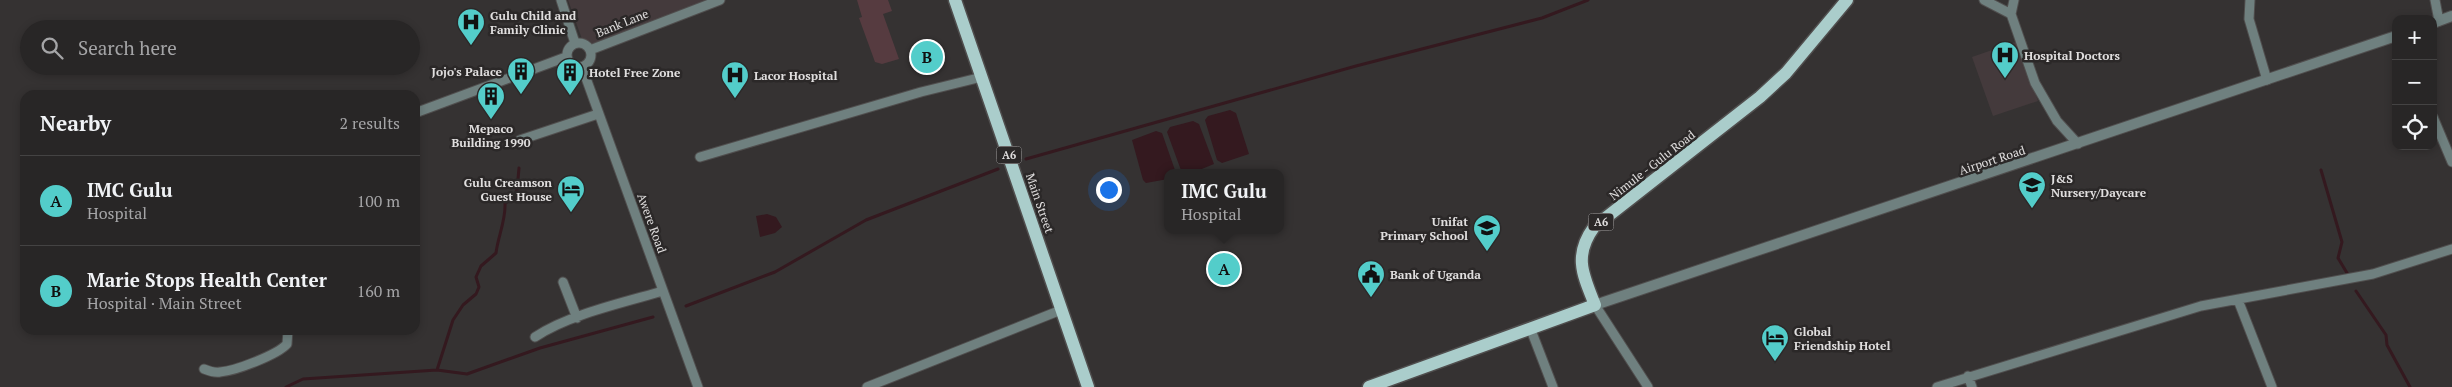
<!DOCTYPE html>
<html lang="en">
<head>
<meta charset="utf-8">
<style>
  body { margin:0; font-family:"PT Serif",serif; background:#302e2e; color:#f1f3f6 }
  .controls { position:absolute; right:15px; top:15px; display:grid; overflow:hidden; border-radius:10px; box-shadow:0 2px 8px #0003 }
  .controls button { width:45px; height:45px; display:grid; place-items:center; padding:0; border:0; border-bottom:1px solid #444343; background:#282626; color:#f1f3f6; font:25px sans-serif }
  .you { position:absolute; left:1108px; top:189px; width:18px; height:18px; margin:-12px; border:4px solid #fff; border-radius:50%; background:#1a73e8; box-shadow:0 0 0 8px #1a73e833 }
  .badge { display:grid; place-items:center; width:32px; height:32px; border-radius:50%; background:#53cdca; color:#111; font-size:16px; font-weight:700 }
  .pin { position:absolute; translate:-50% -50%; border:2px solid #fff; box-shadow:0 1px 5px #0006 }
  .popup { position:absolute; left:1164px; top:169px; width:120px; height:65px; box-sizing:border-box; display:grid; place-content:center; border-radius:10px; background:#282626; filter:drop-shadow(0 1px 4px #0005); font-size:16px; white-space:nowrap; color:#a5a5a7 }
  .popup b { font-size:19px; color:#f1f3f6 }
  .popup::after { content:''; position:absolute; left:50%; top:100%; margin-left:-10px; border:10px solid transparent; border-top-color:#282626 }
  .list { margin:0; padding:0; list-style:none }
  h2 { display:flex; justify-content:space-between; align-items:center; height:65px; margin:0; padding:0 20px; font-size:21px }
  h2 small { font-size:16px; font-weight:400; color:#a5a5a7 }
  .list li { display:grid; grid-template-columns:32px 1fr auto; gap:15px; align-items:center; box-sizing:border-box; height:90px; padding:0 20px; border-top:1px solid #444343 }
  .list b { display:block; font-size:19px; white-space:nowrap }
  .list p { margin:0; font-size:16px; white-space:nowrap; color:#a5a5a7 }
  .list em { font-size:16px; font-style:normal; color:#a5a5a7 }
  .icon { flex:none; width:28px; height:28px; fill:none; stroke:currentColor; stroke-width:2; stroke-linecap:round; stroke-linejoin:round }
  .map { position:relative; flex:none; width:2452px; height:387px; overflow:hidden }
  .search { position:absolute; background:#282626; box-shadow:0 2px 8px #0003; left:20px; top:20px; width:400px; height:55px; display:flex; align-items:center; gap:12px; box-sizing:border-box; padding:0 18px; border-radius:28px; color:#a5a5a7; font-size:19px }
  .panel { position:absolute; background:#282626; box-shadow:0 2px 8px #0003; left:20px; top:90px; width:400px; height:245px; border-radius:15px }
  .map>svg:first-child { display:block }
  .built { fill:#443a3c }
  .green { fill:#563b40 }
  .water { fill:#34191f }
  .lines { fill:none; stroke-linecap:round; stroke-linejoin:round }
  .stream { stroke:#34191f; stroke-width:3 }
  .minor-casing { stroke:#504e4e; stroke-width:11 }
  .tertiary-casing { stroke:#504e4e; stroke-width:12 }
  .primary-casing { stroke:#504e4e; stroke-width:15 }
  .minor { stroke:#6f807f; stroke-width:9 }
  .tertiary { stroke:#6f807f; stroke-width:10 }
  .primary { stroke:#aacdcb; stroke-width:12 }
  .labels { text-anchor:middle; dominant-baseline:central; stroke-width:5; stroke-linejoin:round; paint-order:stroke }
  .shield { fill:#2b2828; stroke:#aaa7a7; stroke-width:1 }
  .shield-label { font-size:11px; font-weight:bold; fill:#e0dede }
  .poi-label { font-size:12px; font-weight:bold; fill:#e0dede; stroke:#2b2828; text-anchor:start }
  .street-label { font-size:12px; fill:#e0dede; stroke:#2b2828 }
</style>
</head>
<body>
<div class="map">
<svg width="2452" height="387" viewBox="0 0 2452 387">
  <rect width="100%" height="100%" fill="#353232"/>
  <!-- built -->
  <path class="built" d="M568,0H712L588,45L582,39Z
    M2018,41L2038,101L1993,116L1972,57Z"/>
  <!-- green -->
  <path class="green" d="M857,0H888L892,11L883,14L899,59L882,64L875,62L859,18L862,17Z"/>
  <!-- water -->
  <path class="water" d="M1230,110L1236,113L1249,154L1222,163L1217,160L1205,120L1208,116Z
    M1193,121L1199,124L1214,164L1192,173H1182L1167,132L1170,127Z
    M1156,131L1162,133L1176,173H1168V179L1146,183L1143,180L1132,140Z
    M767,214L776,217L782,227L775,233L760,237L756,216Z"/>
  <g class="lines">
    <!-- stream -->
    <path class="stream" d="M1026,159L1356,66L1542,18L1588,0
      M2321,170L2342,242L2338,258L2350,278
      M2356,291L2386,335L2387,345L2410,387
      M686,306L775,272L866,220L998,169
      M437,370L453,320L463,305L476,294L479,287L476,277L481,266L496,253C498,236 506,220 505,203L514,199L517,190L519,168
      M286,387L303,379L437,370L467,374L540,348L653,317"/>
    <!-- minor casing -->
    <g class="minor-casing">
      <path id="minor" d="M561,0L575,43
        M1984,0L2011,14L2035,83L2057,121L2078,144
        M2250,0L2249,19L2267,80
        M2435,0L2439,21
        M2011,14L2014,0
        M567 55a12 12 0 1 1 24 0a12 12 0 1 1-24 0Z
        M590,50L720,0
        M582,67L698,387
        M415,113L566,57
        M2433,117L2452,162
        M520,140L598,114
        M700,157L921,92L982,77
        M563,282L577,318
        M2238,300L2272,387
        M1595,305L1648,387
        M1531,330L1553,387
        M535,337C567,315 625,302 663,291
        M204,369C209,371 215,373 220,372C235,371 277,355 287,344L288,330
        M1968,376L1972,387
        M867,387L1061,310
        M1937,387L2201,306L2373,274L2452,249"/>
    </g>
    <!-- tertiary casing -->
    <g class="tertiary-casing">
      <path id="tertiary" d="M2433,23L2452,16
        M1595,305L2396,36"/>
    </g>
    <!-- primary casing -->
    <g class="primary-casing">
      <path id="primary" d="M955,0L1088,387
        M1369,387L1595,305C1583,275 1573,256 1594,227L1760,97L1786,73L1847,0"/>
    </g>
    <!-- minor -->
    <use href="#minor" class="minor"/>
    <!-- tertiary -->
    <use href="#tertiary" class="tertiary"/>
    <!-- primary -->
    <use href="#primary" class="primary"/>
  </g>
  <!-- icons -->
  <defs>
    <g id="hospital-pin" transform="scale(1.4375)"><path d="M0 17L-7.5 6A9.5 9.5 0 1 1 7.5 6Z" fill="#53cdca" stroke="#2b2828"/><path d="M-5-5h3v3.5h4V-5h3V5h-3V1.5h-4V5h-3Z" fill="#111"/></g>
    <g id="building-pin" transform="scale(1.4375)"><path d="M0 17L-7.5 6A9.5 9.5 0 1 1 7.5 6Z" fill="#53cdca" stroke="#2b2828"/><path d="M-4-6H4V6H1V3H-1V6H-4ZM-2.5-4.3h1.7v1.8h-1.7ZM.8-4.3h1.7v1.8H.8ZM-2.5-1h1.7V.8h-1.7ZM.8-1h1.7V.8H.8Z" fill="#111"/></g>
    <g id="school-pin" transform="scale(1.4375)"><path d="M0 17L-7.5 6A9.5 9.5 0 1 1 7.5 6Z" fill="#53cdca" stroke="#2b2828"/><path d="M0-5L7-2L0 1L-7-2ZM-4 1L0 2.5L4 1V4Q0 6-4 4Z" fill="#111"/></g>
    <g id="hotel-pin" transform="scale(1.4375)"><path d="M0 17L-7.5 6A9.5 9.5 0 1 1 7.5 6Z" fill="#53cdca" stroke="#2b2828"/><path d="M-6-4.5h1.5V1H6V5H4.5V3h-9V5H-6ZM-4 0a1.8 1.8 0 1 1 3.6 0ZM.5 0V-2.5h3Q6-2.5 6 0Z" fill="#111"/></g>
    <g id="civic-pin" transform="scale(1.4375)"><path d="M0 17L-7.5 6A9.5 9.5 0 1 1 7.5 6Z" fill="#53cdca" stroke="#2b2828"/><path d="M-.6-6.5H3V-4.5H.6V-3L4-1V1h2V6H-6V1h2V-1L-.6-3ZM-1.2 2.5V6h2.4V2.5Z" fill="#111"/></g>
  </defs>
  <g fill-rule="evenodd">
    <use href="#hospital-pin" x="471" y="22"/>
    <use href="#hospital-pin" x="2005" y="55"/>
    <use href="#building-pin" x="521" y="71"/>
    <use href="#building-pin" x="570" y="72"/>
    <use href="#hospital-pin" x="735" y="75"/>
    <use href="#building-pin" x="491" y="96"/>
    <use href="#school-pin" x="2032" y="185"/>
    <use href="#hotel-pin" x="571" y="189"/>
    <use href="#school-pin" x="1487" y="228"/>
    <use href="#civic-pin" x="1371" y="274"/>
    <use href="#hotel-pin" x="1775" y="338"/>
  </g>
  <g class="labels">
    <!-- shield labels -->
    <g class="shield">
      <rect x="996.5" y="146.5" width="25" height="17" rx="4"/>
      <rect x="1588.5" y="213.5" width="25" height="17" rx="4"/>
    </g>
    <g class="shield-label">
      <text x="1009" y="155">A6</text>
      <text x="1601" y="222">A6</text>
    </g>
    <!-- poi labels -->
    <g class="poi-label">
      <text x="490" y="15">Gulu Child and<tspan x="490" dy="14">Family Clinic</tspan></text>
      <text x="2024" y="55">Hospital Doctors</text>
      <text x="502" y="71" text-anchor="end">Jojo's Palace</text>
      <text x="589" y="72">Hotel Free Zone</text>
      <text x="754" y="75">Lacor Hospital</text>
      <text x="491" y="128" text-anchor="middle">Mepaco<tspan x="491" dy="14">Building 1990</tspan></text>
      <text x="2051" y="178">J&amp;S<tspan x="2051" dy="14">Nursery/Daycare</tspan></text>
      <text x="552" y="182" text-anchor="end">Gulu Creamson<tspan x="552" dy="14">Guest House</tspan></text>
      <text x="1468" y="221" text-anchor="end">Unifat<tspan x="1468" dy="14">Primary School</tspan></text>
      <text x="1390" y="274">Bank of Uganda</text>
      <text x="1794" y="331">Global<tspan x="1794" dy="14">Friendship Hotel</tspan></text>
    </g>
    <!-- street labels -->
    <g class="street-label">
      <text transform="translate(622 23) rotate(-22)">Bank Lane</text>
      <text transform="translate(1992 160) rotate(-18)">Airport Road</text>
      <text transform="translate(1652 165) rotate(-38)">Nimule - Gulu Road</text>
      <text transform="translate(1040 203) rotate(71)">Main Street</text>
      <text transform="translate(652 223) rotate(70)">Awere Road</text>
    </g>
  </g>
</svg>
<div class="controls">
<button>+</button>
<button>−</button>
<button><svg class="icon" aria-label="locate" viewBox="0 0 24 24"><circle cx="12" cy="12" r="6"/><path d="M12 2v4M12 18v4M2 12h4M18 12h4"/></svg></button>
</div>
<div class="you"></div>
<div class="pin badge" style="left:1224px;top:269px">A</div>
<div class="popup"><b>IMC Gulu</b>Hospital</div>
<div class="pin badge" style="left:927px;top:57px">B</div>
<div class="search"><svg class="icon" aria-label="search" viewBox="0 0 24 24"><circle cx="10" cy="10" r="6"/><path d="M15 15l6 6"/></svg>Search here</div>
<section class="panel">
<h2>Nearby<small>2 results</small></h2>
<ul class="list">
<li><span class="badge">A</span><div><b>IMC Gulu</b><p>Hospital</p></div><em>100 m</em></li>
<li><span class="badge">B</span><div><b>Marie Stops Health Center</b><p>Hospital · Main Street</p></div><em>160 m</em></li>
</ul>
</section>
</div>
</body>
</html>
